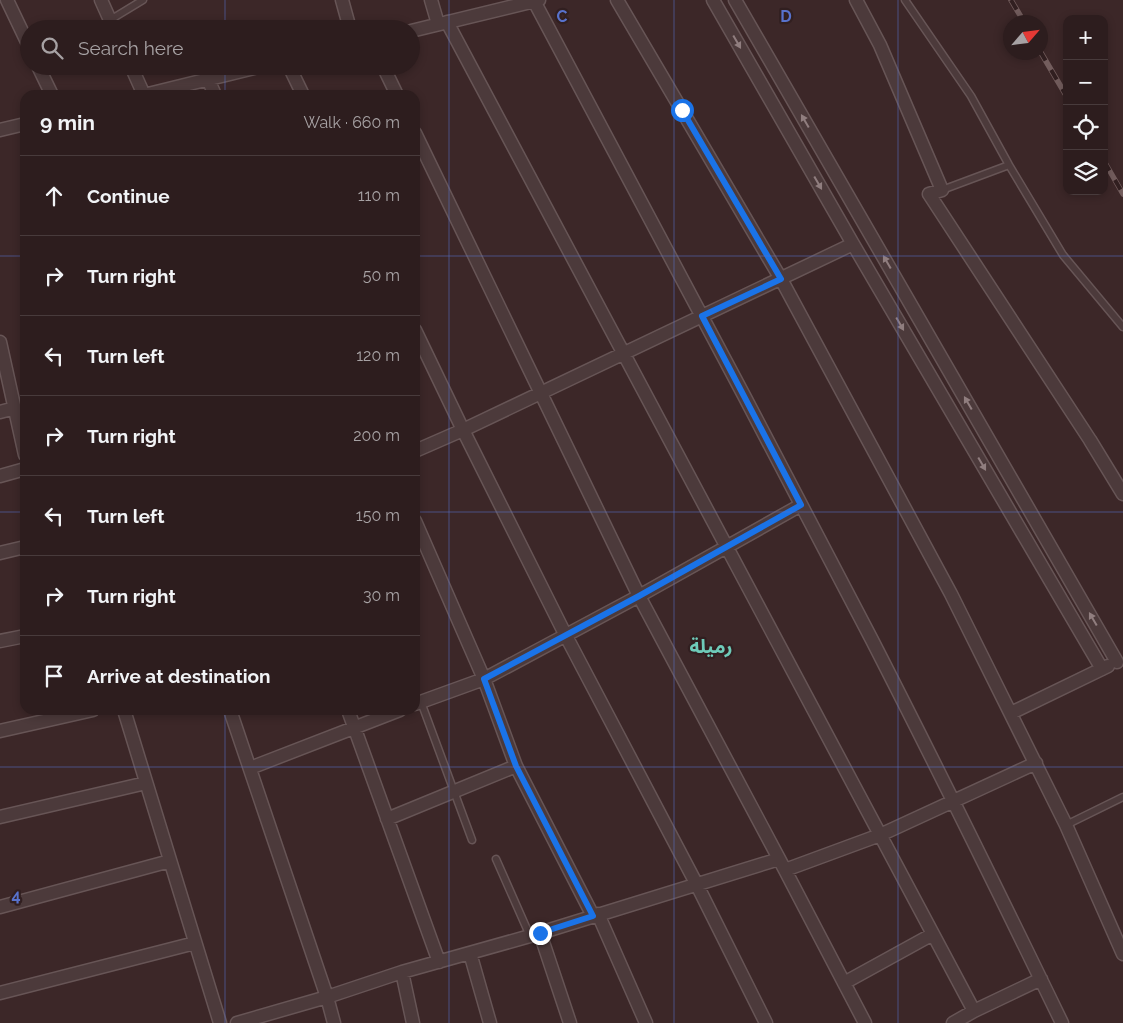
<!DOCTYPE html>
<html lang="en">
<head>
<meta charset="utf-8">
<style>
  body { margin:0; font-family:Raleway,"Noto Sans Arabic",sans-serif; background:#392a2b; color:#f1f3f6 }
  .controls { position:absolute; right:15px; top:15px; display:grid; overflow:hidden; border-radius:10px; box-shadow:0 2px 8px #0003 }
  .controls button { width:45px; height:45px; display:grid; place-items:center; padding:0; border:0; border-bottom:1px solid #483b3c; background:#2d1d1e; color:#f1f3f6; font:25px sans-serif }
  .compass { position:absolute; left:1003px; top:15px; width:45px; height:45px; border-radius:50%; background:#2d1d1e; box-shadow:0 2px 8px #0003; rotate:62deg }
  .stop { position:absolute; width:15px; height:15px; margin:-11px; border:4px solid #1a73e8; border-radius:50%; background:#fff }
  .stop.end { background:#1a73e8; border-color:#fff; box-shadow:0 1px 5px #0008 }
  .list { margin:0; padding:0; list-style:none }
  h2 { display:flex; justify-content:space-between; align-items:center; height:65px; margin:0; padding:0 20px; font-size:21px }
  h2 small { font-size:16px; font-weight:400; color:#a7a2a4 }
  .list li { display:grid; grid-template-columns:32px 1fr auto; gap:15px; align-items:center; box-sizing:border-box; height:80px; padding:0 20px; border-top:1px solid #483b3c }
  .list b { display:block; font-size:19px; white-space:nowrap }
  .list em { font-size:16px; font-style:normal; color:#a7a2a4 }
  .icon { flex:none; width:28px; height:28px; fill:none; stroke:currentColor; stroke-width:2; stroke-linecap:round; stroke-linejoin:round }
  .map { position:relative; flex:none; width:1123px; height:1023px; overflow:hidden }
  .search { position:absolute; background:#2d1d1e; box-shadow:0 2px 8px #0003; left:20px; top:20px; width:400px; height:55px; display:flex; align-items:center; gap:12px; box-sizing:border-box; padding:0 18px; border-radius:28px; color:#a7a2a4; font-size:19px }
  .panel { position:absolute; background:#2d1d1e; box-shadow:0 2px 8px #0003; left:20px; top:90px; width:400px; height:625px; border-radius:15px }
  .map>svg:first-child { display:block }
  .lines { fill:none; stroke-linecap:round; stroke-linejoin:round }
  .lane-casing { stroke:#675556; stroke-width:9 }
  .street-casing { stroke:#675556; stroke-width:15 }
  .lane { stroke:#4c3a3b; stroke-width:6 }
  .street { stroke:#4c3a3b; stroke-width:12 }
  .rail-casing { stroke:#735d5d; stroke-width:5.5 }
  .rail { stroke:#311f20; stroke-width:4; stroke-dasharray:11; stroke-linecap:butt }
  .oneway { fill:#907e7f }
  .route { stroke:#1a73e8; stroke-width:6 }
  .grid { fill:none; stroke:#5872cc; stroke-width:1; stroke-opacity:0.55 }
  .labels { text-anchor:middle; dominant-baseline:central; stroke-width:4.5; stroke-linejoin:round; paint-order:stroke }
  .district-label { font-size:19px; font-weight:bold; fill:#6ecbb9; stroke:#311f20 }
  .grid-label { font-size:16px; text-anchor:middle; font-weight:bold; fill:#5872cc; stroke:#311f20; stroke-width:4.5; stroke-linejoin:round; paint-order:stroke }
</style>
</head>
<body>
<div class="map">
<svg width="1123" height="1023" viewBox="0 0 1123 1023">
  <rect width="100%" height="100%" fill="#3c2728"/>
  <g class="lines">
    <!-- lane casing -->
    <g class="lane-casing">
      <path id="lane" d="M905,0L971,96L1009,165L1063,255L1123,327
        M110,20L143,0
        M942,190L1009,165
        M421,702L472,840
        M1066,825L1123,797
        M496,859L530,936"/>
    </g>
    <!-- street casing -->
    <g class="street-casing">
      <path id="street" d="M7,0L29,46
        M101,0L114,29
        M342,0L350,29
        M431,0L438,24
        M617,0L781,279L951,594L1066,825L1123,954
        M713,0L853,244L1102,669
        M735,0L1117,662
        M856,0L880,45L942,190L929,194L1090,440L1123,494
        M534,1C648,214 761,426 872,640C937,767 1000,895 1062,1023
        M447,22L974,1011
        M411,31L539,0
        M38,66L52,95
        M131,66L144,95
        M289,66L303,95
        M383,66L397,95
        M208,79L215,95
        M144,95L262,66
        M0,130L25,124
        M415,133L639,596L785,870L865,1023
        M415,330L463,430L566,636L697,885L766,1023
        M0,342L25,455
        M0,412L15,408
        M415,451L463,430L853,244
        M0,476L25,469
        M415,521L484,679L516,766L593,916
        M0,553L25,547
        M0,641L25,636
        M415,704L484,679L639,596L801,505
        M124,710L220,1023
        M230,710L327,997L334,1023
        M348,710L439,962
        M1011,713L1108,666
        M0,731L93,710
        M250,768L400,710
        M0,817L146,783
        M387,819L516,766
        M785,870L880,835L1036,763
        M0,907L170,861
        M598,914L646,1023
        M540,933L570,1023
        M470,953L490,1023
        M402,972L413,1023
        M844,983L933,934
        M0,993L195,943
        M237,1023L327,997L402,972L530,936L779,859
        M953,1023L974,1011L1041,979"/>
    </g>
    <!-- lane -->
    <use href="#lane" class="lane"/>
    <!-- street -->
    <use href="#street" class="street"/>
    <!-- rail casing -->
    <g class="rail-casing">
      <path id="rail" d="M1011,0L1024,22
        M1040,51L1067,97
        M1104,161L1123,194"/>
    </g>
    <!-- rail -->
    <use href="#rail" class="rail"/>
  </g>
  <!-- one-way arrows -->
  <defs><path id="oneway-solid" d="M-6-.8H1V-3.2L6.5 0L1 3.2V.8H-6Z" transform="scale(1.25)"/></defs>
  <g class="oneway">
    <use href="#oneway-solid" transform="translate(737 42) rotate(60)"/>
    <use href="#oneway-solid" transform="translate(805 121) rotate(-120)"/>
    <use href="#oneway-solid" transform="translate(818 183) rotate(60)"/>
    <use href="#oneway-solid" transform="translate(887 262) rotate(-120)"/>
    <use href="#oneway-solid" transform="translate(900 324) rotate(60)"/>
    <use href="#oneway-solid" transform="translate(968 403) rotate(-120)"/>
    <use href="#oneway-solid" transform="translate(982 464) rotate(60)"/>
    <use href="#oneway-solid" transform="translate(1093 619) rotate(-120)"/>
  </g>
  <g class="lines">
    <!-- route -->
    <path class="route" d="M540,933L593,916L516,766L484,679L639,596L801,505L702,316L781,279L682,110"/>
  </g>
  <!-- grid -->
  <path class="grid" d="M225,0V29M449,0V1023M674,0V1023M898,0V1023M225,66V95M0,256H25M415,256H1123M0,512H25M415,512H1123M225,710V1023M0,767H1123"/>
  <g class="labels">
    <!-- district labels -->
    <g class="district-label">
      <text x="711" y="646">رميلة</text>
    </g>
  </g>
  <g class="grid-label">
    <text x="562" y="22">C</text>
    <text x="786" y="22">D</text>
    <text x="16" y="901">4</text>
  </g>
</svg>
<div class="controls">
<button>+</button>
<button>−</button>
<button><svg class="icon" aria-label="locate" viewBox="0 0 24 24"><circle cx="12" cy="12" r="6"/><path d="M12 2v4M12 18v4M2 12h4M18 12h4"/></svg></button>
<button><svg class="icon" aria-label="layers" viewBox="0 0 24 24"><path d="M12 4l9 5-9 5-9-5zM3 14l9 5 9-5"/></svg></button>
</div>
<svg class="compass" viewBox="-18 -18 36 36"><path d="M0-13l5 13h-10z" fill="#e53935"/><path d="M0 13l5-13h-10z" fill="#a7a2a4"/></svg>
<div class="stop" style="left:682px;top:110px"></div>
<div class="stop end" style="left:540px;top:933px"></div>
<div class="search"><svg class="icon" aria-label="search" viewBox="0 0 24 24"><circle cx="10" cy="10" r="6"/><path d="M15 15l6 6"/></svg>Search here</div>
<section class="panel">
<h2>9 min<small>Walk · 660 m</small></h2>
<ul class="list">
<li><svg class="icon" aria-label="ahead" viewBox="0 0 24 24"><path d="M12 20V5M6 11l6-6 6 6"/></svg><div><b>Continue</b></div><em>110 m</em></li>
<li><svg class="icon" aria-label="right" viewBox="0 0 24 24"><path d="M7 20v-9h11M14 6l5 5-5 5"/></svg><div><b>Turn right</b></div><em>50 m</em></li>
<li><svg class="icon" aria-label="left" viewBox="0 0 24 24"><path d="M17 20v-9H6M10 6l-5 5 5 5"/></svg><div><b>Turn left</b></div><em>120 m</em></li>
<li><svg class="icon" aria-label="right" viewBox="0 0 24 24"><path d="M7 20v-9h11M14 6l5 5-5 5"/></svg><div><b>Turn right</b></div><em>200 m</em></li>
<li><svg class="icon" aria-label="left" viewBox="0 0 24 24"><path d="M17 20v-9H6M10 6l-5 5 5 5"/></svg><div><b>Turn left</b></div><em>150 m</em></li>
<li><svg class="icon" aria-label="right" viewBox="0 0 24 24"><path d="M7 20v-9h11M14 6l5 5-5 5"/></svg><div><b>Turn right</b></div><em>30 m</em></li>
<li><svg class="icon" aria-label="arrive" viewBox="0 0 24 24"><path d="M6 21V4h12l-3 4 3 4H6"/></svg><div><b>Arrive at destination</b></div></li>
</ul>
</section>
</div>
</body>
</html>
